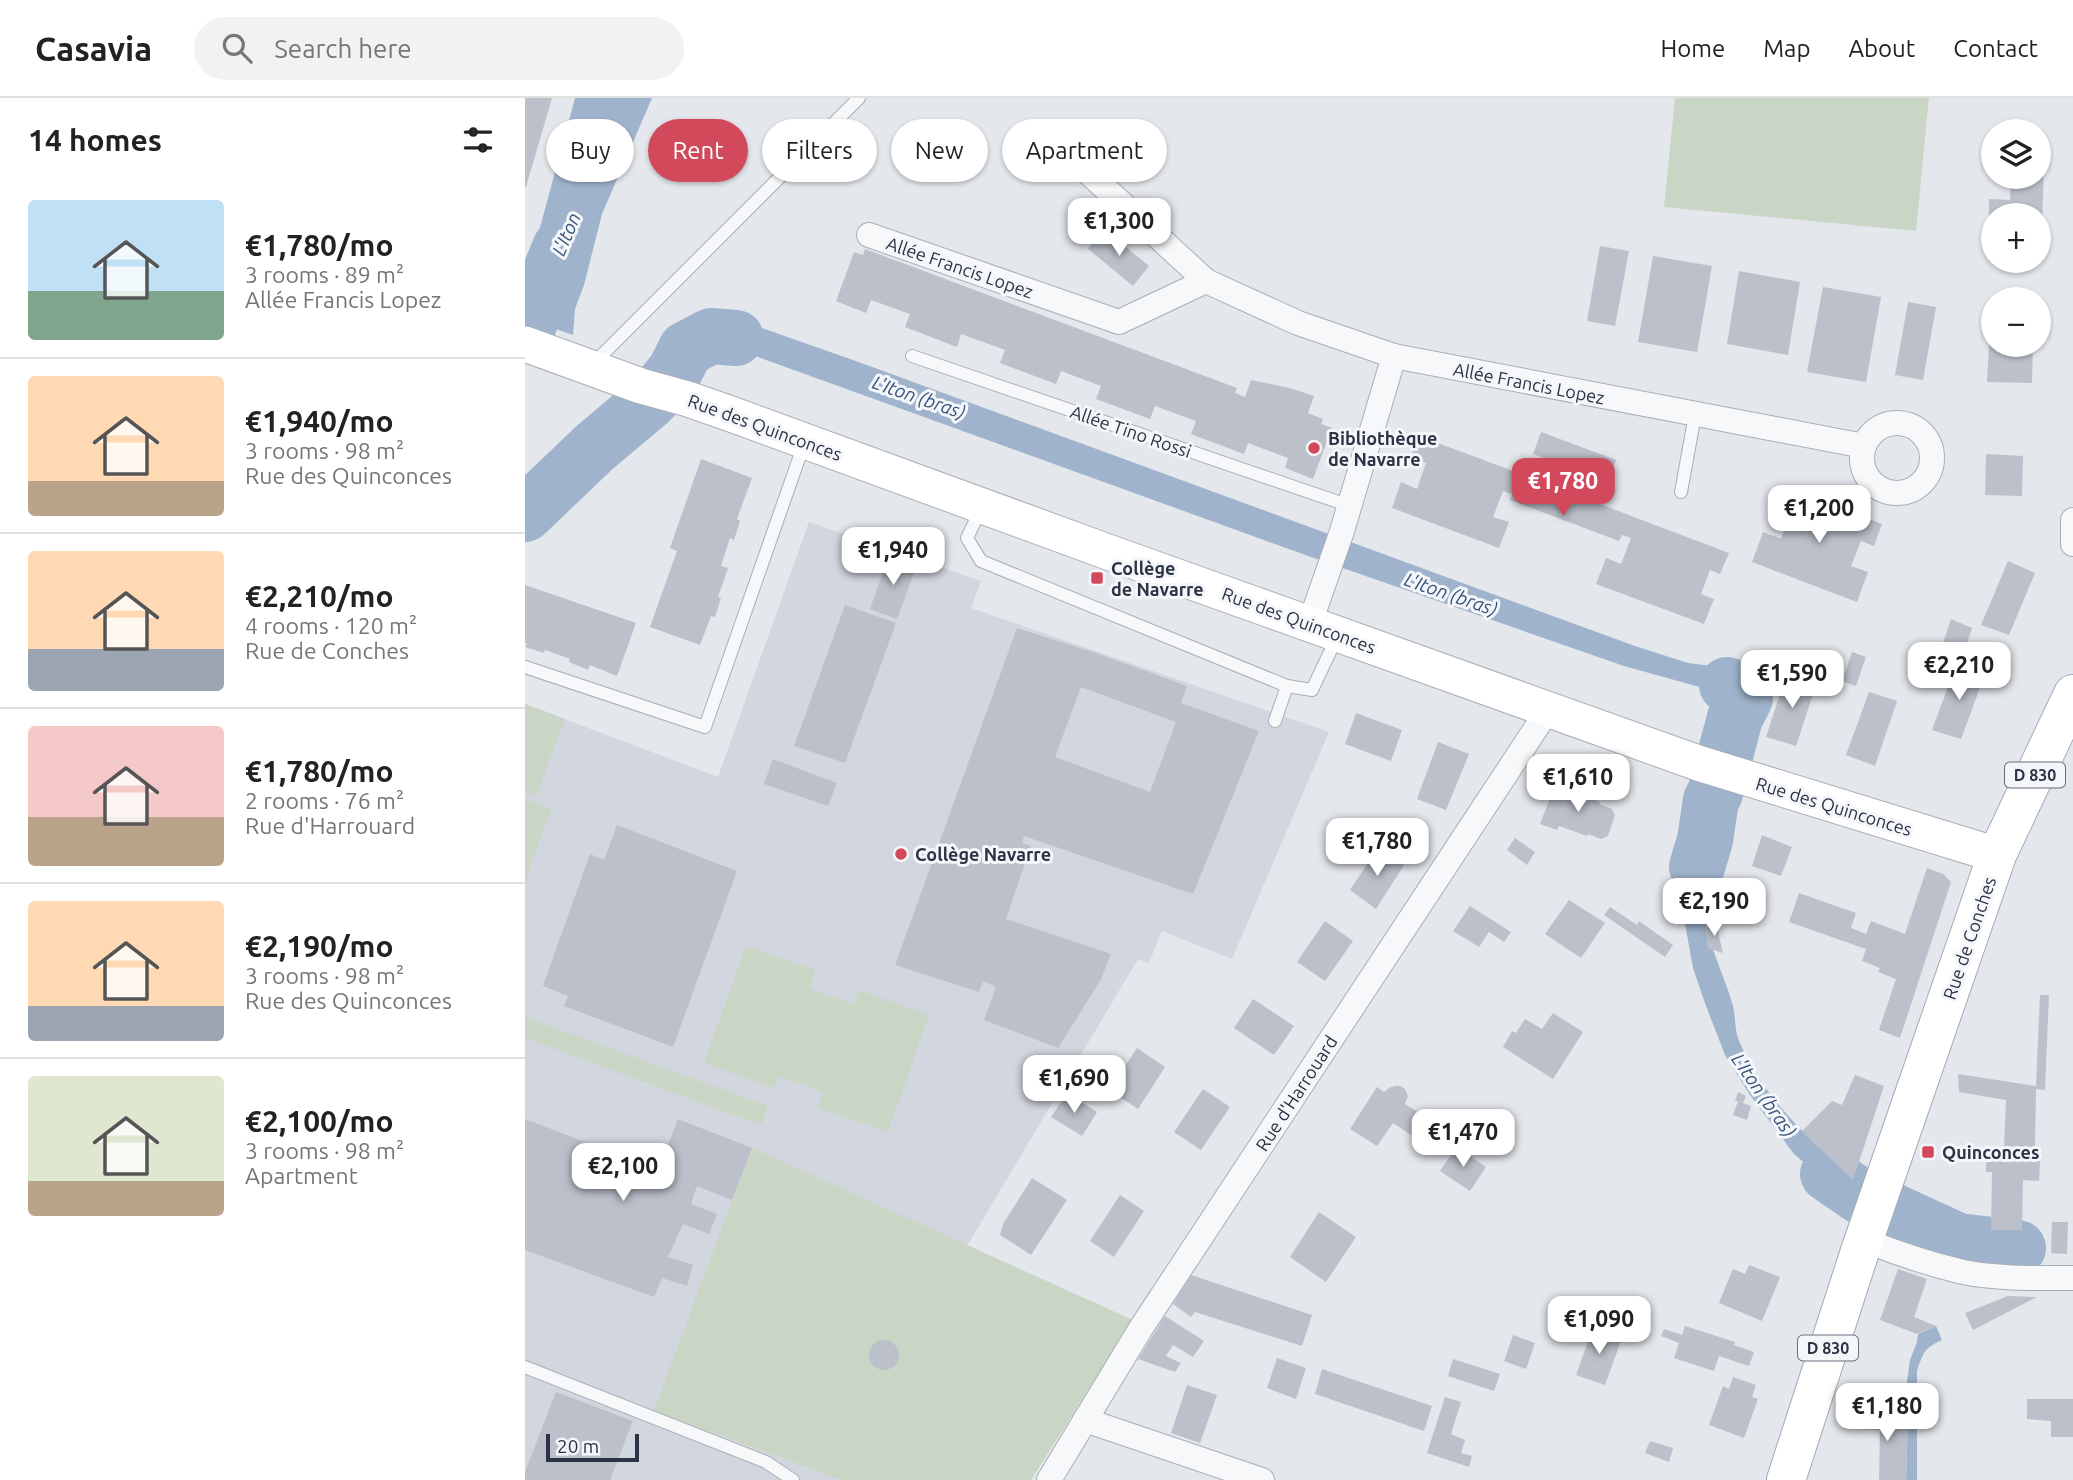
<!DOCTYPE html>
<meta charset="utf-8">
<style>
:root{--surface:#fff;--page:#f2f2f2;--text:#222;--muted:#767676;--line:#e0e0e0;--accent:#d1495b}
body{margin:0;font-family:Ubuntu,sans-serif;background:var(--page);color:var(--text);height:100vh;display:flex;flex-direction:column;font-size:26px;white-space:nowrap}
*{box-sizing:border-box;margin:0}
p{font-size:23px;color:var(--muted)}
.icon{flex:none;width:38px;height:38px;fill:none;stroke:currentColor;stroke-width:2;stroke-linecap:round;stroke-linejoin:round}
.map{position:relative;flex:1;overflow:hidden}
.panel{display:flex;flex-direction:column;background:var(--surface);width:525px}
.panel>*{flex:none}
.guide{position:absolute;left:21px;top:21px;width:665px;height:63px;display:flex;gap:14px}
.buttons{position:absolute;left:1456px;top:21px;display:grid;gap:14px}
.buttons a{display:grid;place-items:center;width:70px;height:70px;border-radius:50%;background:var(--surface);box-shadow:0 2px 5px #0004;font-size:35px}
.scale{position:absolute;left:21px;bottom:18px;width:93px;box-sizing:border-box;padding-left:7px;border:4px solid #2b3445;border-top:0;font-size:19px;line-height:24px;white-space:nowrap;color:#2b3445;-webkit-text-stroke:5px #f4f6f9;paint-order:stroke}
.price{position:absolute;translate:-50% -60px;padding:0 16px;border-radius:14px;background:#fff;color:#222;font-size:23px;line-height:46px;filter:drop-shadow(0 2px 4px #0008)}
.price::after{content:'';position:absolute;left:50%;top:42px;width:21px;height:16px;margin-left:-10px;background:inherit;clip-path:polygon(0 0,100% 0,50% 100%)}
.price.selected{background:var(--accent);color:#fff}
ul{padding:0;list-style:none}
li{display:flex;align-items:center;gap:21px;height:175px;padding:0 28px}
li+li{border-top:2px solid var(--line)}
li span{display:grid;place-items:center;flex:none;width:196px;height:140px;border-radius:7px;color:#555}
li>.icon{margin-inline-start:auto}
span .icon{width:84px;height:84px;fill:#fffc;stroke-width:1}
li b{font-size:30px}
h2{display:flex;justify-content:space-between;align-items:center;height:84px;padding:0 28px;font-size:30px}
.pill{padding:0 24px;border-radius:32px;background:var(--surface);box-shadow:0 2px 5px #0004;font-size:24px;line-height:63px}
.pill.selected{background:var(--accent);color:#fff}
header{display:flex;align-items:center;gap:42px;box-sizing:border-box;height:98px;padding:0 35px;background:var(--surface);border-bottom:2px solid var(--line)}
header strong{font-size:33px}
nav{display:flex;gap:38px;margin-inline-start:auto;font-size:24px}
.search{width:490px;height:63px;background:var(--page);display:flex;align-items:center;gap:18px;box-sizing:border-box;padding:0 24px;border-radius:38px;color:var(--muted);font-size:26px}
main{display:flex;flex:1;min-height:0}
.map>svg:first-child{display:block}
.built{fill:#d2d6de}
.green{fill:#c9d6c5}
.water{fill:#9fb4cc}
.lines{fill:none;stroke-linecap:round;stroke-linejoin:round}
.river{stroke:#9fb4cc;stroke-width:56}
.building{fill:#bbc0ca;fill-rule:evenodd}
.lane-casing{stroke:#a9aeb7;stroke-width:14}
.street-casing{stroke:#a9aeb7;stroke-width:26}
.secondary-casing{stroke:#a9aeb7;stroke-width:37}
.primary-casing{stroke:#a3abb8;stroke-width:40}
.lane{stroke:#f7f8fa;stroke-width:12}
.street{stroke:#f7f8fa;stroke-width:24}
.secondary{stroke:#fff;stroke-width:35}
.primary{stroke:#fff;stroke-width:38}
.poi-dot{fill:#d1495b;stroke:#f4f6f9;stroke-width:2.5}
.labels{text-anchor:middle;dominant-baseline:central;stroke-width:6;stroke-linejoin:round;paint-order:stroke}
.shield{fill:#f4f6f9;stroke:#676e7b;stroke-width:2}
.shield-label{font-size:16px;font-weight:bold;fill:#2b3445}
.street-label{font-size:18px;fill:#2b3445;stroke:#f4f6f9}
.poi-label{font-size:18px;font-weight:bold;fill:#2b3445;stroke:#f4f6f9;text-anchor:start}
.water-label{font-size:19px;font-style:italic;fill:#34527a;stroke:#f4f6f9}
</style>
<header>
<strong>Casavia</strong>
<div class="search"><svg class="icon" aria-label="search" viewBox="0 0 24 24"><circle cx="10" cy="10" r="6"/><path d="M15 15l6 6"/></svg>Search here</div>
<nav><a>Home</a><a>Map</a><a>About</a><a>Contact</a></nav>
</header>
<main>
<section class="panel">
<h2>14 homes<svg class="icon" aria-label="filters" viewBox="0 0 24 24"><path d="M4 7h16M4 17h16"/><circle cx="9" cy="7" r="2"/><circle cx="15" cy="17" r="2"/></svg></h2>
<ul>
<li><span style="background:linear-gradient(#bfe0f5 65%,#7fa58c 0)"><svg class="icon" aria-label="home" viewBox="0 0 24 24"><path d="M3 11l9-7 9 7M6 9v11h12V9"/></svg></span><div><b>€1,780/mo</b><p>3 rooms · 89 m²</p><p>Allée Francis Lopez</p></div></li>
<li><span style="background:linear-gradient(#ffd9b3 75%,#b9a48a 0)"><svg class="icon" aria-label="home" viewBox="0 0 24 24"><path d="M3 11l9-7 9 7M6 9v11h12V9"/></svg></span><div><b>€1,940/mo</b><p>3 rooms · 98 m²</p><p>Rue des Quinconces</p></div></li>
<li><span style="background:linear-gradient(#ffd9b3 70%,#9aa5b1 0)"><svg class="icon" aria-label="home" viewBox="0 0 24 24"><path d="M3 11l9-7 9 7M6 9v11h12V9"/></svg></span><div><b>€2,210/mo</b><p>4 rooms · 120 m²</p><p>Rue de Conches</p></div></li>
<li><span style="background:linear-gradient(#f6c9c9 65%,#b9a48a 0)"><svg class="icon" aria-label="home" viewBox="0 0 24 24"><path d="M3 11l9-7 9 7M6 9v11h12V9"/></svg></span><div><b>€1,780/mo</b><p>2 rooms · 76 m²</p><p>Rue d'Harrouard</p></div></li>
<li><span style="background:linear-gradient(#ffd9b3 75%,#9aa5b1 0)"><svg class="icon" aria-label="home" viewBox="0 0 24 24"><path d="M3 11l9-7 9 7M6 9v11h12V9"/></svg></span><div><b>€2,190/mo</b><p>3 rooms · 98 m²</p><p>Rue des Quinconces</p></div></li>
<li><span style="background:linear-gradient(#dfe7d0 75%,#b9a48a 0)"><svg class="icon" aria-label="home" viewBox="0 0 24 24"><path d="M3 11l9-7 9 7M6 9v11h12V9"/></svg></span><div><b>€2,100/mo</b><p>3 rooms · 98 m²</p><p>Apartment</p></div></li>
</ul>
</section>
<div class="map">
<svg width="1548" height="1382" viewBox="0 0 1548 1382">
<rect width="100%" height="100%" fill="#e4e7ec"/>
<!-- built -->
<polygon class="built" points="284,424 456,483 446,510 804,634 707,861 637,833 624,865 613,861 442,1148 227,1051 207,1102 130,1313 316,1382 0,1382 0,606 193,679"/>
<!-- green -->
<g class="green">
<polygon points="1150,0 1404,0 1391,133 1139,109"/>
<polygon points="0,606 40,621 11,698 0,694"/>
<polygon points="0,701 26,711 0,784"/>
<polygon points="221,848 290,872 285,891 329,906 334,892 404,917 363,1034 293,1010 298,994 254,978 249,990 179,965"/>
<polygon points="0,919 243,1008 236,1027 0,940"/>
<polygon points="227,1050 608,1222 506,1382 316,1382 129,1313 207,1102"/>
</g>
<!-- water -->
<g class="water">
<polygon points="50,0 127,0 77,116 59,187 50,211 48,237 0,220 0,185"/>
<polygon points="189,213 328,262 1110,548 1163,565 1194,569 1213,584 1234,591 1211,654 1193,647 1207,598 1099,568 786,459 211,251 176,262 168,277 136,269 148,240 181,215"/>
<polygon points="108,299 138,307 117,330 123,336 120,342 104,341 86,347 0,428 0,401 58,347 67,332 96,311"/>
<path d="M1179,691L1197,697L1178,793L1183,850L1188,851C1194,870 1203,889 1208,908C1211,920 1209,932 1215,945C1238,1000 1285,1041 1328,1082L1339,1086L1330,1114L1321,1107L1322,1102L1269,1056L1225,997L1200,957L1181,908L1168,870L1156,804L1157,781L1172,711Z"/>
<path d="M1382,1109C1418,1125 1454,1136 1493,1143V1158C1445,1159 1417,1149 1374,1128Z"/>
<path d="M1411,1228L1417,1242C1399,1250 1398,1255 1392,1273V1382H1381L1383,1319L1381,1290L1385,1262L1392,1244L1393,1236Z"/>
</g>
<g class="lines">
<!-- river -->
<g class="river">
<polyline points="0,236 35,150"/>
<polyline points="0,416 69,350 126,302 150,273 161,251 186,238 211,240"/>
<polyline points="1172,769 1180,742 1186,702 1190,695 1210,620 1220,600 1202,587"/>
<polyline points="1303,1076 1335,1098 1433,1143 1493,1150"/>
</g>
</g>
<!-- building -->
<g class="building">
<polygon points="0,0 27,0 1,89 0,89"/>
<polygon points="1514,64 1519,64 1517,131 1514,131 1514,117 1468,117 1468,130 1464,130 1464,101 1485,102 1486,79 1514,79"/>
<polygon points="579,131 624,168 608,188 563,151"/>
<polygon points="1075,148 1104,153 1090,228 1062,223"/>
<polygon points="340,151 712,290 710,295 720,299 726,282 765,290 789,298 783,315 798,321 796,326 807,330 788,381 760,370 763,360 723,345 719,356 666,336 671,323 630,308 625,321 571,301 576,288 536,273 531,286 475,265 480,252 436,236 432,249 380,229 385,216 346,202 341,215 311,203 329,154 338,157"/>
<polygon points="1128,158 1187,168 1172,254 1113,244"/>
<polygon points="1214,173 1275,184 1263,257 1202,246"/>
<polygon points="1298,189 1356,199 1341,284 1282,274"/>
<polygon points="1383,204 1411,209 1398,282 1370,277"/>
<polygon points="1465,229 1468,229 1468,247 1508,247 1507,285 1462,284"/>
<polygon points="1016,334 1091,362 1083,384 1072,380 1064,402 1204,455 1195,476 1185,472 1176,496 1189,501 1179,526 1071,486 1081,460 1096,466 1106,440 1097,437 1094,443 985,402 987,396 978,393 968,419 984,424 974,450 867,410 876,384 892,391 901,365 886,359 894,338 1010,381 1019,360 1008,356"/>
<polygon points="1461,356 1498,358 1497,398 1460,397"/>
<polygon points="176,361 227,380 212,421 215,423 209,442 205,440 196,468 203,470 193,499 196,500 190,519 186,518 175,547 125,529 152,453 145,450"/>
<polygon points="1260,389 1357,426 1349,448 1336,443 1326,468 1343,474 1332,504 1227,464 1238,434 1256,441 1265,416 1252,411"/>
<polygon points="364,457 392,467 372,521 345,511"/>
<polygon points="1483,463 1510,475 1484,537 1456,527"/>
<polygon points="0,487 111,525 92,578 65,567 63,572 44,564 45,561 20,552 19,555 0,549 2,546 0,545"/>
<polygon points="320,507 371,525 320,665 269,648"/>
<polygon points="1426,521 1447,530 1437,561 1415,554"/>
<path d="M492,530L574,556L662,588L656,605L734,633L668,796L499,738L497,745L506,748L481,821L586,856L575,883L533,950L459,922L471,889L458,883L454,894L370,867ZM556,589L651,624L625,694L530,659Z"/>
<polygon points="1327,554 1341,559 1331,588 1317,583"/>
<polygon points="1431,567 1460,576 1436,641 1407,632"/>
<polygon points="1262,575 1292,584 1271,648 1241,639"/>
<polygon points="1344,594 1372,603 1350,668 1321,657"/>
<polygon points="831,615 877,632 866,663 820,646"/>
<polygon points="913,644 944,656 921,712 892,701"/>
<polygon points="248,661 312,685 303,708 239,686"/>
<polygon points="1030,687 1075,704 1074,706 1087,711 1090,717 1083,738 1076,741 1063,736 1062,738 1034,728 1032,732 1015,726"/>
<polygon points="92,727 212,773 148,949 39,908 43,898 18,888 65,756 79,762"/>
<polygon points="1237,737 1267,749 1256,778 1227,768"/>
<polygon points="990,740 1010,754 1002,767 982,752"/>
<polygon points="853,750 879,767 851,811 825,792"/>
<polygon points="1402,770 1418,776 1426,784 1375,940 1354,932 1371,881 1353,874 1355,870 1337,863 1341,851 1264,824 1274,795 1331,815 1326,830 1341,836 1346,823 1380,836"/>
<polygon points="1044,802 1080,825 1056,860 1020,836"/>
<polygon points="945,808 986,834 979,844 964,834 954,849 928,833"/>
<polygon points="1085,809 1112,827 1114,823 1148,847 1140,859 1079,817"/>
<polygon points="800,823 828,843 800,883 772,864"/>
<polygon points="1193,827 1194,838 1198,855 1183,850 1180,829"/>
<polygon points="1515,897 1524,897 1520,992 1511,991 1510,1050 1479,1048 1481,1002 1434,994 1433,976 1511,988"/>
<polygon points="728,901 769,928 749,957 709,930"/>
<polygon points="1028,915 1058,934 1028,981 978,949 987,933 991,935 1000,921 1017,931"/>
<polygon points="612,950 640,969 613,1011 584,992"/>
<polygon points="1330,977 1359,988 1328,1082 1277,1033 1307,1003 1317,1007"/>
<polygon points="870,988 875,988 880,991 883,998 880,1006 904,1021 892,1041 868,1025 852,1048 825,1031 852,989 859,994 864,990"/>
<polygon points="678,991 705,1009 676,1052 649,1034"/>
<polygon points="1213,994 1221,998 1218,1005 1226,1008 1222,1022 1208,1017 1213,1003 1210,1003"/>
<polygon points="542,995 572,1014 557,1038 526,1019"/>
<polygon points="0,1021 133,1072 153,1021 227,1050 207,1102 172,1088 166,1106 192,1116 184,1136 158,1126 143,1159 168,1167 162,1188 137,1180 129,1199 0,1152"/>
<polygon points="931,1049 961,1069 945,1093 915,1073"/>
<polygon points="1467,1062 1515,1063 1514,1083 1498,1082 1497,1132 1466,1132 1467,1074 1461,1074 1461,1064 1467,1064"/>
<polygon points="507,1080 542,1102 506,1157 475,1137 478,1126"/>
<polygon points="595,1097 619,1113 589,1159 565,1143"/>
<polygon points="794,1114 831,1139 801,1184 765,1159"/>
<polygon points="1527,1124 1543,1124 1542,1156 1526,1155"/>
<polygon points="1224,1167 1255,1179 1237,1223 1194,1205 1208,1171 1220,1176"/>
<polygon points="1373,1171 1402,1181 1389,1219 1411,1228 1392,1236 1355,1222"/>
<polygon points="666,1177 787,1217 777,1248 670,1214 666,1219 648,1206"/>
<polygon points="1483,1198 1512,1199 1448,1232 1440,1215"/>
<polygon points="640,1218 679,1243 668,1259 648,1247 641,1258 656,1265 650,1274 613,1261"/>
<polygon points="1160,1228 1210,1244 1209,1247 1229,1254 1224,1268 1194,1258 1189,1273 1149,1260 1154,1245 1136,1238 1139,1231 1157,1237"/>
<polygon points="1068,1229 1097,1240 1080,1287 1051,1277"/>
<polygon points="988,1237 1010,1245 1001,1271 979,1263"/>
<circle cx="359" cy="1257" r="15"/>
<polygon points="752,1260 781,1270 771,1301 742,1290"/>
<polygon points="928,1261 975,1276 969,1293 923,1278"/>
<polygon points="797,1271 907,1308 899,1333 790,1296"/>
<polygon points="1208,1279 1231,1287 1227,1299 1233,1301 1219,1340 1184,1327 1198,1288 1204,1291"/>
<polygon points="662,1287 692,1297 675,1345 646,1335"/>
<polygon points="31,1294 108,1323 85,1382 0,1382 0,1374"/>
<polygon points="920,1299 936,1304 926,1336 940,1342 936,1355 947,1358 944,1369 902,1355"/>
<polygon points="1502,1301 1548,1301 1548,1339 1526,1339 1526,1323 1502,1321"/>
<polygon points="1323,1319 1383,1319 1381,1382 1354,1382 1355,1332 1319,1331"/>
<polygon points="1125,1343 1148,1350 1144,1364 1120,1355"/>
</g>
<g class="lines">
<defs>
<g id="lane">
<polyline points="387,258 825,408"/>
<polyline points="67,267 334,0"/>
<polyline points="1156,394 1170,317"/>
<polyline points="456,411 442,440 456,463 762,588 787,592 813,537"/>
<polyline points="0,569 180,629 279,346"/>
<polyline points="750,623 762,588"/>
<polyline points="0,1269 241,1364 268,1382"/>
</g>
<g id="street">
<polyline points="531,45 681,183 773,225 869,258 1339,348"/>
<polyline points="344,137 594,224 681,183"/>
<circle cx="1372" cy="360" r="35"/>
<polyline points="1548,422 1548,446"/>
<polyline points="785,525 817,433 869,258"/>
<path d="M1339,1142C1371,1155 1405,1166 1438,1174C1472,1181 1514,1180 1548,1180"/>
<polyline points="560,1322 737,1382"/>
<polyline points="524,1382 616,1230 1023,612"/>
</g>
<polyline id="secondary" points="0,246 116,288 163,301 206,316 583,454 1173,665 1472,757"/>
<polyline id="primary" points="1261,1382 1335,1153 1472,757 1548,596"/>
</defs>
<!-- lane casing -->
<use href="#lane" class="lane-casing"/>
<!-- street casing -->
<use href="#street" class="street-casing"/>
<!-- secondary casing -->
<use href="#secondary" class="secondary-casing"/>
<!-- primary casing -->
<use href="#primary" class="primary-casing"/>
<!-- lane -->
<use href="#lane" class="lane"/>
<!-- street -->
<use href="#street" class="street"/>
<!-- secondary -->
<use href="#secondary" class="secondary"/>
<!-- primary -->
<use href="#primary" class="primary"/>
</g>
<!-- markers -->
<g class="poi-dot">
<circle cx="789" cy="350" r="7"/>
<rect x="565" y="473" width="14" height="14" rx="3.5"/>
<circle cx="376" cy="756" r="7"/>
<rect x="1396" y="1047" width="14" height="14" rx="3.5"/>
</g>
<g class="labels">
<!-- shield labels -->
<g class="shield">
<rect x="1480" y="664.5" width="60" height="25" rx="5"/>
<rect x="1273" y="1237.5" width="60" height="25" rx="5"/>
</g>
<g class="shield-label">
<text x="1510" y="677">D 830</text>
<text x="1303" y="1250">D 830</text>
</g>
<!-- street labels -->
<g class="street-label">
<text transform="translate(435 169) rotate(19)">Allée Francis Lopez</text>
<text transform="translate(1004 285) rotate(11)">Allée Francis Lopez</text>
<text transform="translate(240 329) rotate(20)">Rue des Quinconces</text>
<text transform="translate(606 333) rotate(19)">Allée Tino Rossi</text>
<text transform="translate(774 522) rotate(20)">Rue des Quinconces</text>
<text transform="translate(1309 708) rotate(17)">Rue des Quinconces</text>
<text transform="translate(1444 840) rotate(-71)">Rue de Conches</text>
<text transform="translate(771 995) rotate(-57)">Rue d'Harrouard</text>
</g>
<!-- poi labels -->
<g class="poi-label">
<text x="803" y="340">Bibliothèque<tspan x="803" dy="21">de Navarre</tspan></text>
<text x="586" y="470">Collège<tspan x="586" dy="21">de Navarre</tspan></text>
<text x="390" y="756">Collège Navarre</text>
<text x="1417" y="1054">Quinconces</text>
</g>
<!-- water labels -->
<g class="water-label">
<text transform="translate(41 136) rotate(-67)">L'Iton</text>
<text transform="translate(394 299) rotate(19)">L'Iton (bras)</text>
<text transform="translate(926 496) rotate(19)">L'Iton (bras)</text>
<text transform="translate(1239 997) rotate(55)">L'Iton (bras)</text>
</g>
</g>
</svg>
<div class="buttons">
<a><svg class="icon" aria-label="layers" viewBox="0 0 24 24"><path d="M12 4l9 5-9 5-9-5zM3 14l9 5 9-5"/></svg></a>
<a>+</a>
<a>−</a>
</div>
<div class="scale">20 m</div>
<b class="price" style="left:594px;top:160px">€1,300</b>
<b class="price selected" style="left:1038px;top:420px">€1,780</b>
<b class="price" style="left:1294px;top:447px">€1,200</b>
<b class="price" style="left:368px;top:489px">€1,940</b>
<b class="price" style="left:1434px;top:604px">€2,210</b>
<b class="price" style="left:1267px;top:612px">€1,590</b>
<b class="price" style="left:1053px;top:716px">€1,610</b>
<b class="price" style="left:852px;top:780px">€1,780</b>
<b class="price" style="left:1189px;top:840px">€2,190</b>
<b class="price" style="left:549px;top:1017px">€1,690</b>
<b class="price" style="left:938px;top:1071px">€1,470</b>
<b class="price" style="left:98px;top:1105px">€2,100</b>
<b class="price" style="left:1074px;top:1258px">€1,090</b>
<b class="price" style="left:1362px;top:1345px">€1,180</b>
<div class="guide">
<a class="pill">Buy</a>
<a class="pill selected">Rent</a>
<a class="pill">Filters</a>
<a class="pill">New</a>
<a class="pill">Apartment</a>
</div>
</div>
</main>
